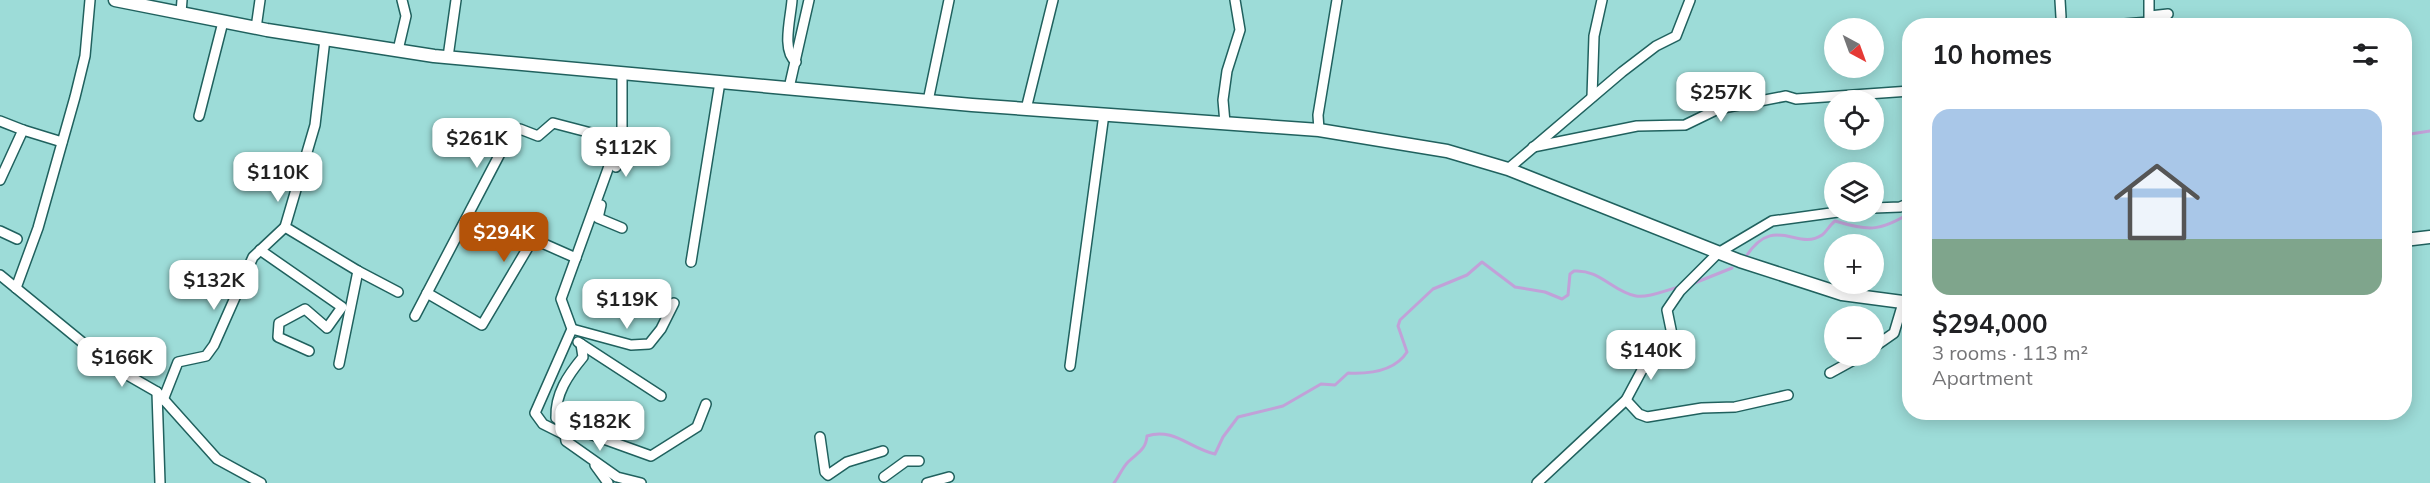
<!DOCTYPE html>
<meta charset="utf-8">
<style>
:root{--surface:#fff;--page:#f2f2f2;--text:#202124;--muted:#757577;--line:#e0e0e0;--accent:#b45309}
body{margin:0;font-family:Mulish,sans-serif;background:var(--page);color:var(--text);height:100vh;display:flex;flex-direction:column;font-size:22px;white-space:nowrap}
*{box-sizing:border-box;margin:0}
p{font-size:20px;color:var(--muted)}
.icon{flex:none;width:33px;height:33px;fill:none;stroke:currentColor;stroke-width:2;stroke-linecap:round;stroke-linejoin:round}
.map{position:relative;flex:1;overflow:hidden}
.side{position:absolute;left:1902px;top:18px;width:510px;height:402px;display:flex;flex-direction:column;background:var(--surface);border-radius:24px;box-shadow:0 3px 15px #0003}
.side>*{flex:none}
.needle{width:39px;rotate:139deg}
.fabs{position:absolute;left:1824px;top:18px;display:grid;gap:12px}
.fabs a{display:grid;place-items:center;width:60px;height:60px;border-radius:50%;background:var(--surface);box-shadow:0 3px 15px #0003;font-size:30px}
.price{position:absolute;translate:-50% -51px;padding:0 14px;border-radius:12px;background:#fff;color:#222;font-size:20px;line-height:39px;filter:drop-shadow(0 2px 3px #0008)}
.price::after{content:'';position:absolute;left:50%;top:36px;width:18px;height:14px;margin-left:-9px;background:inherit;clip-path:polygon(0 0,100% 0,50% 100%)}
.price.current{background:var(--accent);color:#fff}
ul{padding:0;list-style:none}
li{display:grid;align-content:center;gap:12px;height:318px;padding:0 30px}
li+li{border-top:2px solid var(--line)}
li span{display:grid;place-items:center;height:186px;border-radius:18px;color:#555}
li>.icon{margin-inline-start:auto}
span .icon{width:108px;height:108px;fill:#fffc;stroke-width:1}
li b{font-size:26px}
h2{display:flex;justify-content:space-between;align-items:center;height:72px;padding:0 30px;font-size:26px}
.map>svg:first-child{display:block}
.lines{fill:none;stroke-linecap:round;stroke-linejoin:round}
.stream{stroke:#c1a1d8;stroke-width:3}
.minor-casing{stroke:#20615e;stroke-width:12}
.major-casing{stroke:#20615e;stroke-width:15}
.minor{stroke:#fff;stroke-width:9}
.major{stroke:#fff;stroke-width:12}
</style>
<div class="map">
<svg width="2430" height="483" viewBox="0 0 2430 483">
<rect width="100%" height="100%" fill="#9ddcd8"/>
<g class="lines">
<!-- stream -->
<g class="stream">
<polyline points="2404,135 2430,131"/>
<path d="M1745,258C1774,212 1797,252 1822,235C1826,232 1830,225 1835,221C1868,231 1879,232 1910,213"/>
<polyline points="1692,284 1732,268"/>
<path d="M1114,483C1119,477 1122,468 1128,462C1137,453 1146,450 1147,436C1173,427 1191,449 1215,454L1223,437L1238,417L1283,406L1321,384L1335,385L1348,373C1369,374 1395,371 1407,352L1398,326L1400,320L1433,289L1467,275L1482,262L1515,287L1545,292L1562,299L1568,295L1570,274L1574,271C1600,269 1613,292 1636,296C1649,298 1666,290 1679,287"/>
</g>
<defs>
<g id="minor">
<path d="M792,0C791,17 781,51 796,62"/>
<polyline points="2060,0 2061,17"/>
<polyline points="181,13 182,0"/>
<polyline points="2150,16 2168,14"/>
<polyline points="2112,25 2149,22 2149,0"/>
<polyline points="256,28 260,0"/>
<polyline points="325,39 315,125 285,227 358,271 398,292"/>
<polyline points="398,50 406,16 402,0"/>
<polyline points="448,57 456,0"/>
<polyline points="622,73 622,130 561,299 572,329 535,413 543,424 565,435 566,441 617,477 641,483"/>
<polyline points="789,88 809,0"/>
<polyline points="1592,97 1594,36 1602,0"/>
<polyline points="928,101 949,0"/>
<polyline points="1026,109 1053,0"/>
<polyline points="199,116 223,22"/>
<polyline points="0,121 23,130"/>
<polyline points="1225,123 1223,100 1227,71 1240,30 1235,0"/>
<polyline points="1319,130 1318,115 1337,0"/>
<polyline points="1533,147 1637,126 1685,125 1718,109 1786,96 1796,99 1910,91"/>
<polyline points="616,167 623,147 618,141"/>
<polyline points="1508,169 1622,72 1656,46 1676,36 1690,0"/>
<polyline points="0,180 23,130 62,142"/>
<polyline points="601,205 598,218 622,228"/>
<polyline points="1874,208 1900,207 1910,203"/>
<polyline points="0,231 17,239"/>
<polyline points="260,250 342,307 327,328 305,309 279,323 278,337 309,351"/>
<polyline points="691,262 720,82"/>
<polyline points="0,275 110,365 157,392 217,459 261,483"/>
<polyline points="16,288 38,228 75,97 85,56 90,0"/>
<polyline points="427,293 482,325 533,239 576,258"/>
<polyline points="415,316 505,144 520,129 538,136 553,123 599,135"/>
<polyline points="572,329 631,345 649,344 661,329 674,303"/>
<polyline points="578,342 661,396"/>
<path d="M581,344L583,357C568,375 555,394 556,418L565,425L651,456L697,427L706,404"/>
<polyline points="1874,347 1894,333 1903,303"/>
<polyline points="339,364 358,271"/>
<polyline points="1070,366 1104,114"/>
<polyline points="1830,373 1861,356"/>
<polyline points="157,392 160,483"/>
<polyline points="163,400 178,362 206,356 214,345 253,257 285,227"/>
<polyline points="1626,400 1639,414 1647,417 1702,408 1735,407 1788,395"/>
<polyline points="820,437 825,472 828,475 847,462 883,451"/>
<polyline points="595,465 608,483"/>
<polyline points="884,477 906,461 919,461"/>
<polyline points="927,483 949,477"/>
<polyline points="1537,483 1626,400 1642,370 1672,349 1674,344 1667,310 1680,291 1718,253 1772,221 1838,212"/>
</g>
<g id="major">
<polyline points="115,0 267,30 434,56 972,105 1319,130 1447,151 1508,169 1740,261 1842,294 1910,303"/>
<polyline points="2404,240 2430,237"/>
</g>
</defs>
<!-- minor casing -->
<use href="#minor" class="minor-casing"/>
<!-- major casing -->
<use href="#major" class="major-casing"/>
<!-- minor -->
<use href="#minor" class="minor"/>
<!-- major -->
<use href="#major" class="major"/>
</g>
</svg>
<div class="fabs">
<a><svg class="needle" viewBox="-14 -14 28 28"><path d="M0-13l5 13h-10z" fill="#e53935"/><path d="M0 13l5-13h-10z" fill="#757577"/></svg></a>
<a><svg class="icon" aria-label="locate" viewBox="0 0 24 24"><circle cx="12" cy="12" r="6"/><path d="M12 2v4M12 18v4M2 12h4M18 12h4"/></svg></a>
<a><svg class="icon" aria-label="layers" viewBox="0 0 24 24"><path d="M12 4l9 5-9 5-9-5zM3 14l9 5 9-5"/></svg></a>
<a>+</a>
<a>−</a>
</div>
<b class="price" style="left:1721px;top:123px">$257K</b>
<b class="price" style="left:477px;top:169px">$261K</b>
<b class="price" style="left:626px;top:178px">$112K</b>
<b class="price" style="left:278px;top:203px">$110K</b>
<b class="price current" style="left:504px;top:263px">$294K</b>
<b class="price" style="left:214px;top:311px">$132K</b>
<b class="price" style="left:627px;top:330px">$119K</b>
<b class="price" style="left:1651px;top:381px">$140K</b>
<b class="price" style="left:122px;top:388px">$166K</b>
<b class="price" style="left:600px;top:452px">$182K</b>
<section class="side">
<h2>10 homes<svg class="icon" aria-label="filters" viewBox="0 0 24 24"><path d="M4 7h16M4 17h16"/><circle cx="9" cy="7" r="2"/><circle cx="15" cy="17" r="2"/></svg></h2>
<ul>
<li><span style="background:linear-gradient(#a9c7e8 70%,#7fa58c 0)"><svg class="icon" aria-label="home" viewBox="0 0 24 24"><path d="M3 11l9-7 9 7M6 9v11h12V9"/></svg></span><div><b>$294,000</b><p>3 rooms · 113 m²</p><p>Apartment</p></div></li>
</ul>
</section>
</div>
